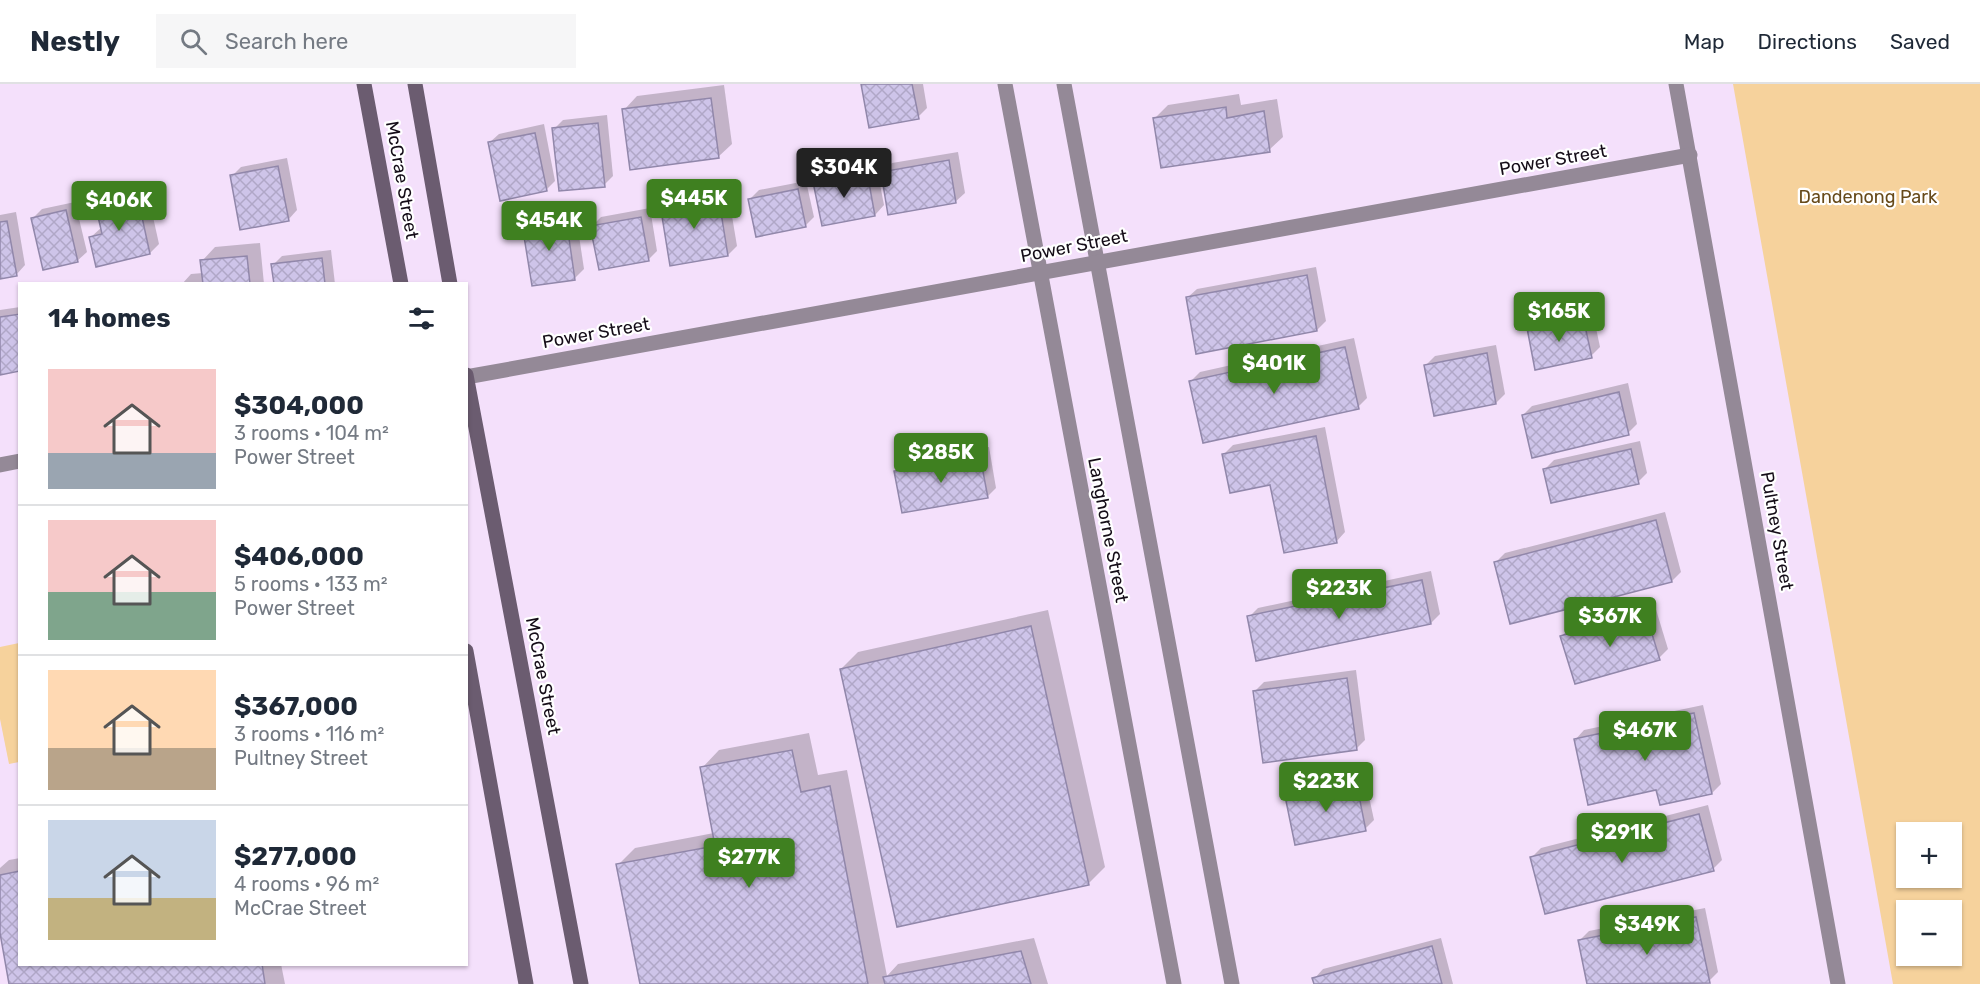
<!DOCTYPE html>
<meta charset="utf-8">
<style>
:root{--surface:#fff;--page:#f6f6f7;--text:#1f2937;--muted:#747a83;--line:#e0e1e3;--accent:#3f8020}
body{margin:0;font-family:Rubik,sans-serif;background:var(--page);color:var(--text);height:100vh;display:flex;flex-direction:column;font-size:22px;white-space:nowrap}
*{box-sizing:border-box;margin:0}
p{font-size:20px;color:var(--muted)}
.icon{flex:none;width:33px;height:33px;fill:none;stroke:currentColor;stroke-width:2;stroke-linecap:round;stroke-linejoin:round}
.map{position:relative;flex:1;overflow:hidden}
.drawer{position:absolute;left:18px;top:198px;width:450px;height:684px;display:flex;flex-direction:column;background:var(--surface);border-radius:0px;box-shadow:0 2px 4px #0004}
.drawer>*{flex:none}
.controls{position:absolute;left:1896px;top:738px;display:grid;gap:12px}
.controls a{display:grid;place-items:center;width:66px;height:66px;border-radius:0px;background:var(--surface);box-shadow:0 2px 4px #0004;font-size:30px}
.price{position:absolute;translate:-50% -51px;padding:0 14px;border-radius:6px;background:var(--accent);color:#fff;font-size:20px;line-height:39px;filter:drop-shadow(0 2px 3px #0008)}
.price::after{content:'';position:absolute;left:50%;top:36px;width:18px;height:14px;margin-left:-9px;background:inherit;clip-path:polygon(0 0,100% 0,50% 100%)}
.price.selected{background:#222;color:#fff}
ul{padding:0;list-style:none}
li{display:flex;align-items:center;gap:18px;height:150px;padding:0 30px}
li+li{border-top:2px solid var(--line)}
li span{display:grid;place-items:center;flex:none;width:168px;height:120px;border-radius:0px;color:#555}
li>.icon{margin-inline-start:auto}
span .icon{width:72px;height:72px;fill:#fffc;stroke-width:1}
li b{font-size:26px}
h2{display:flex;justify-content:space-between;align-items:center;height:72px;padding:0 30px;font-size:26px}
header{display:flex;align-items:center;gap:36px;box-sizing:border-box;height:84px;padding:0 30px;background:var(--surface);border-bottom:2px solid var(--line)}
header strong{font-size:28px}
nav{display:flex;gap:33px;margin-inline-start:auto;font-size:21px}
.search{width:420px;height:54px;background:var(--page);display:flex;align-items:center;gap:15px;box-sizing:border-box;padding:0 21px;border-radius:0px;color:var(--muted);font-size:22px}
.map>svg:first-child{display:block}
.green{fill:#f6d29c;fill-rule:evenodd}
.shadow{fill:#0003}
.building{fill:url(#building-cross-hatch);stroke:#9187aa;stroke-width:1.5}
.lines{fill:none;stroke-linecap:round;stroke-linejoin:round}
.minor{stroke:#948997;stroke-width:15}
.secondary{stroke:#6b5c70;stroke-width:15}
.labels{text-anchor:middle;dominant-baseline:central;stroke-width:4.5;stroke-linejoin:round;paint-order:stroke}
.street-label{font-size:18px;fill:#150d18;stroke:#fff}
.park-label{font-size:18px;fill:#674a1a;stroke:#fff}
</style>
<header>
<strong>Nestly</strong>
<div class="search"><svg class="icon" aria-label="search" viewBox="0 0 24 24"><circle cx="10" cy="10" r="6"/><path d="M15 15l6 6"/></svg>Search here</div>
<nav><a>Map</a><a>Directions</a><a>Saved</a></nav>
</header>
<div class="map">
<svg width="1980" height="900" viewBox="0 0 1980 900">
<defs>
<pattern id="building-cross-hatch" width="8" height="8" patternUnits="userSpaceOnUse" patternTransform="scale(1.5)"><rect width="8" height="8" fill="#cec4e9"/><path d="M0 0l8 8M0 8l8-8" fill="none" stroke="#b0a7c7"/></pattern>
</defs>
<rect width="100%" height="100%" fill="#f4e0fb"/>
<!-- green -->
<g class="green">
<path d="M1733,0H1980V900H1893ZM1906,748H1952V794H1906ZM1906,826H1952V872H1906Z"/>
<polygon points="19,559 19,678 9,680 0,635 0,563"/>
</g>
<!-- shadow -->
<g class="shadow">
<polygon points="863,0 923,0 927,24 918,33"/>
<polygon points="724,1 732,60 718,73 624,26 637,12"/>
<polygon points="1239,10 1241,21 1277,15 1283,53 1269,66 1154,35 1168,21"/>
<polygon points="607,31 613,92 604,101 554,45 563,36"/>
<polygon points="544,40 555,97 546,106 489,59 499,50"/>
<polygon points="958,68 965,109 955,118 883,88 892,79"/>
<polygon points="287,74 297,126 288,136 232,92 241,83"/>
<polygon points="876,80 884,121 875,131 815,99 824,90"/>
<polygon points="806,97 814,133 805,142 749,116 759,106"/>
<polygon points="146,101 159,160 150,169 91,153 102,143 97,120 106,110"/>
<polygon points="727,102 737,162 728,171 661,120 670,111"/>
<polygon points="75,118 87,168 77,177 33,134 42,125"/>
<polygon points="650,124 657,167 648,176 592,142 601,133"/>
<polygon points="575,125 584,185 575,194 533,201 524,140 533,131"/>
<polygon points="16,128 25,181 16,191 0,193 0,131"/>
<polygon points="260,159 264,200 182,200 191,190 203,189 202,177 215,163"/>
<polygon points="331,166 335,200 275,200 273,181 282,172"/>
<polygon points="1316,183 1326,237 1317,246 1187,214 1197,205"/>
<polygon points="20,223 20,286 0,289 0,226"/>
<polygon points="1592,225 1600,263 1591,272 1528,245 1537,236"/>
<polygon points="1354,254 1367,314 1358,323 1191,297 1200,288"/>
<polygon points="1496,261 1505,310 1496,319 1425,282 1435,272"/>
<polygon points="1628,299 1637,340 1628,349 1523,331 1532,322"/>
<polygon points="1325,343 1345,448 1336,458 1271,399 1224,370 1233,361"/>
<polygon points="1640,357 1647,389 1638,398 1545,385 1554,376"/>
<polygon points="989,363 996,404 987,413 896,387 905,378"/>
<polygon points="1665,428 1681,488 1672,497 1496,478 1505,469"/>
<polygon points="1431,487 1440,530 1431,539 1249,533 1258,524"/>
<polygon points="1654,519 1668,565 1659,574 1562,552 1571,543"/>
<polygon points="1048,526 1105,783 1088,800 841,585 858,568"/>
<polygon points="1356,586 1365,656 1356,665 1255,607 1264,598"/>
<polygon points="1703,621 1721,700 1712,709 1661,720 1657,704 1575,656 1584,646"/>
<polygon points="809,649 818,691 847,686 887,892 898,880 1034,854 1048,900 641,900 618,781 635,764 714,749 702,684 719,666"/>
<polygon points="1364,689 1374,736 1365,745 1286,712 1296,703"/>
<polygon points="1708,721 1722,776 1713,785 1532,773 1541,764"/>
<polygon points="20,774 20,880 281,880 285,900 11,900 0,840 0,784 9,776"/>
<polygon points="1705,824 1718,888 1709,897 1696,900 1589,900 1580,856 1589,847"/>
<polygon points="1441,854 1453,900 1315,900 1314,895 1323,885"/>
</g>
<!-- building -->
<g class="building">
<polygon points="861,0 912,0 919,35 869,44"/>
<polygon points="711,14 719,74 630,86 622,25"/>
<polygon points="1226,23 1227,34 1264,27 1270,68 1161,84 1153,34"/>
<polygon points="598,39 605,103 559,107 552,44"/>
<polygon points="535,49 547,107 500,117 488,58"/>
<polygon points="949,76 956,119 888,131 881,88"/>
<polygon points="278,82 289,137 240,146 230,91"/>
<polygon points="867,88 875,132 822,142 813,98"/>
<polygon points="798,105 806,143 756,153 748,115"/>
<polygon points="137,110 150,170 96,183 89,153 102,150 95,119"/>
<polygon points="718,110 728,172 670,182 660,120"/>
<polygon points="66,126 78,178 43,186 31,134"/>
<polygon points="641,133 649,177 599,186 590,142"/>
<polygon points="566,134 575,196 532,202 522,140"/>
<polygon points="7,137 17,192 0,195 0,138"/>
<polygon points="247,172 250,200 203,200 200,176"/>
<polygon points="322,174 325,200 274,200 271,180"/>
<polygon points="1307,191 1317,247 1196,270 1186,213"/>
<polygon points="20,230 20,287 0,291 0,233"/>
<polygon points="1583,233 1592,274 1535,286 1527,244"/>
<polygon points="1345,263 1359,325 1203,359 1189,297"/>
<polygon points="1487,269 1496,320 1434,332 1424,281"/>
<polygon points="1619,308 1629,351 1532,374 1522,331"/>
<polygon points="1316,352 1337,459 1284,469 1270,401 1230,409 1222,370"/>
<polygon points="1631,365 1639,400 1551,419 1543,385"/>
<polygon points="980,372 988,414 902,429 894,387"/>
<polygon points="1656,436 1672,498 1510,540 1494,478"/>
<polygon points="1422,496 1431,540 1256,577 1247,532"/>
<polygon points="1645,527 1660,576 1575,600 1560,552"/>
<polygon points="1031,542 1089,801 897,843 840,585"/>
<polygon points="1347,594 1357,666 1263,679 1253,607"/>
<polygon points="1694,629 1712,710 1660,721 1656,706 1588,721 1574,655"/>
<polygon points="792,666 801,708 830,702 868,900 640,900 616,780 715,762 700,683"/>
<polygon points="1356,697 1366,747 1295,761 1285,712"/>
<polygon points="1699,730 1714,787 1545,830 1530,773"/>
<polygon points="20,787 20,880 262,880 265,900 9,900 0,849 0,791"/>
<polygon points="1696,833 1710,899 1587,900 1578,856"/>
<polygon points="1432,862 1442,900 1314,900 1312,894"/>
<polygon points="1021,867 1031,900 885,900 883,893"/>
</g>
<g class="lines">
<!-- minor -->
<g class="minor">
<polyline points="1005,0 1174,900"/>
<polyline points="1064,0 1232,900"/>
<polyline points="1676,0 1838,900"/>
<polyline points="466,293 1690,71"/>
<polyline points="0,381 20,377"/>
</g>
<!-- secondary -->
<g class="secondary">
<polyline points="364,0 401,200"/>
<polyline points="415,0 450,200"/>
<polyline points="466,291 581,900"/>
<polyline points="466,567 526,900"/>
</g>
</g>
<g class="labels">
<!-- street labels -->
<g class="street-label">
<text transform="translate(1553 76) rotate(-10)">Power Street</text>
<text transform="translate(402 96) rotate(80)">McCrae Street</text>
<text transform="translate(1074 162) rotate(-11)">Power Street</text>
<text transform="translate(596 249) rotate(-10)">Power Street</text>
<text transform="translate(1108 446) rotate(79)">Langhorne Street</text>
<text transform="translate(1777 447) rotate(80)">Pultney Street</text>
<text transform="translate(543 592) rotate(79)">McCrae Street</text>
</g>
<!-- park labels -->
<g class="park-label">
<text x="1868" y="113">Dandenong Park</text>
</g>
</g>
</svg>
<div class="controls">
<a>+</a>
<a>−</a>
</div>
<b class="price selected" style="left:844px;top:115px">$304K</b>
<b class="price" style="left:694px;top:146px">$445K</b>
<b class="price" style="left:119px;top:148px">$406K</b>
<b class="price" style="left:549px;top:168px">$454K</b>
<b class="price" style="left:1559px;top:259px">$165K</b>
<b class="price" style="left:1274px;top:311px">$401K</b>
<b class="price" style="left:941px;top:400px">$285K</b>
<b class="price" style="left:1339px;top:536px">$223K</b>
<b class="price" style="left:1610px;top:564px">$367K</b>
<b class="price" style="left:1645px;top:678px">$467K</b>
<b class="price" style="left:1326px;top:729px">$223K</b>
<b class="price" style="left:1622px;top:780px">$291K</b>
<b class="price" style="left:749px;top:805px">$277K</b>
<b class="price" style="left:1647px;top:872px">$349K</b>
<section class="drawer">
<h2>14 homes<svg class="icon" aria-label="filters" viewBox="0 0 24 24"><path d="M4 7h16M4 17h16"/><circle cx="9" cy="7" r="2"/><circle cx="15" cy="17" r="2"/></svg></h2>
<ul>
<li><span style="background:linear-gradient(#f6c9c9 70%,#9aa5b1 0)"><svg class="icon" aria-label="home" viewBox="0 0 24 24"><path d="M3 11l9-7 9 7M6 9v11h12V9"/></svg></span><div><b>$304,000</b><p>3 rooms · 104 m²</p><p>Power Street</p></div></li>
<li><span style="background:linear-gradient(#f6c9c9 60%,#7fa58c 0)"><svg class="icon" aria-label="home" viewBox="0 0 24 24"><path d="M3 11l9-7 9 7M6 9v11h12V9"/></svg></span><div><b>$406,000</b><p>5 rooms · 133 m²</p><p>Power Street</p></div></li>
<li><span style="background:linear-gradient(#ffd9b3 65%,#b9a48a 0)"><svg class="icon" aria-label="home" viewBox="0 0 24 24"><path d="M3 11l9-7 9 7M6 9v11h12V9"/></svg></span><div><b>$367,000</b><p>3 rooms · 116 m²</p><p>Pultney Street</p></div></li>
<li><span style="background:linear-gradient(#c9d6e8 65%,#c2b280 0)"><svg class="icon" aria-label="home" viewBox="0 0 24 24"><path d="M3 11l9-7 9 7M6 9v11h12V9"/></svg></span><div><b>$277,000</b><p>4 rooms · 96 m²</p><p>McCrae Street</p></div></li>
</ul>
</section>
</div>
